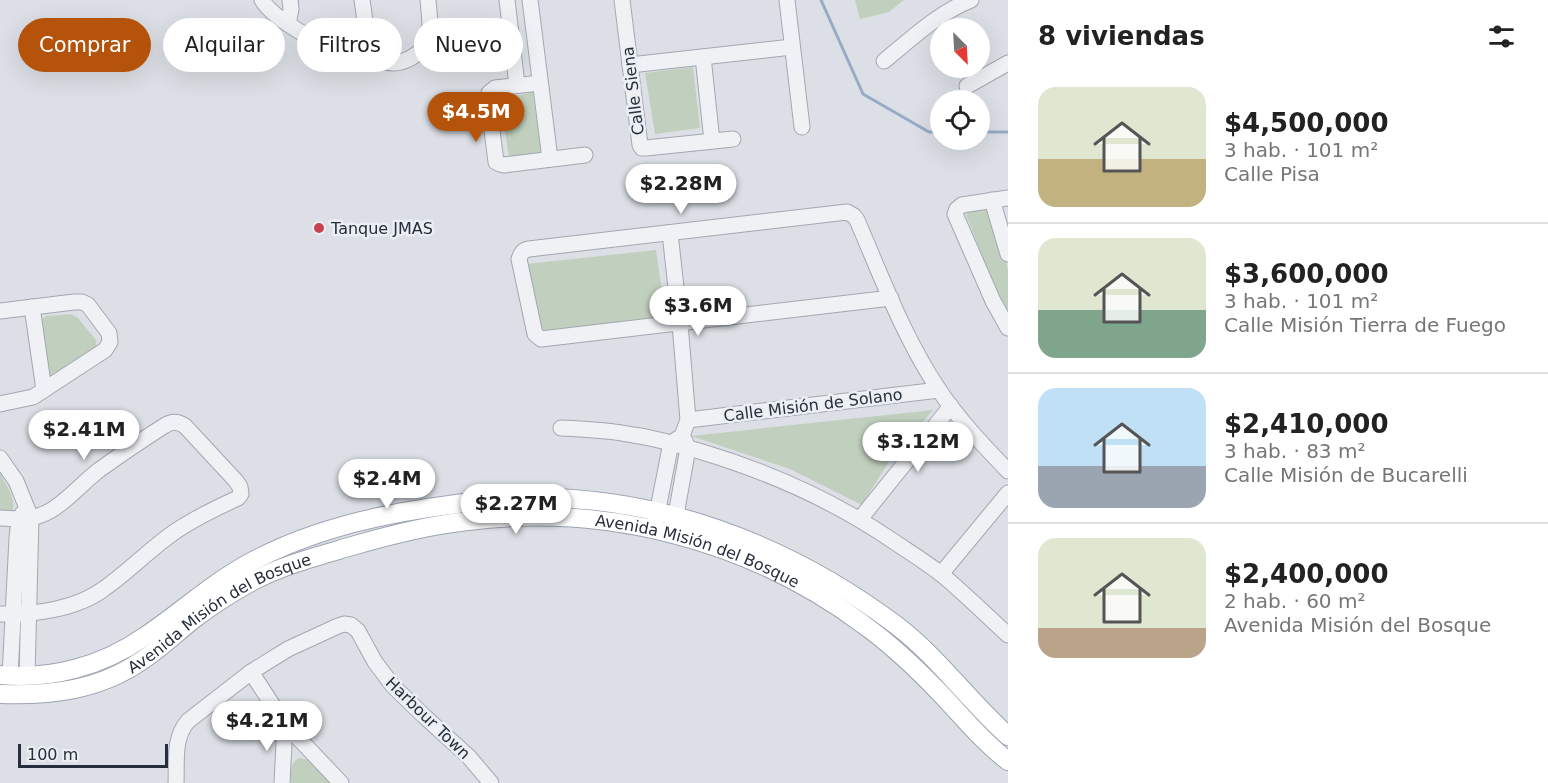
<!DOCTYPE html>
<html lang="es">
<meta charset="utf-8">
<style>
:root{--surface:#fff;--page:#f2f2f2;--text:#222;--muted:#767676;--line:#e0e0e0;--accent:#b45309}
body{margin:0;font-family:"DejaVu Sans",sans-serif;background:var(--page);color:var(--text);height:100vh;display:flex;flex-direction:column;font-size:22px;white-space:nowrap}
*{box-sizing:border-box;margin:0}
p{font-size:20px;color:var(--muted)}
.icon{flex:none;width:33px;height:33px;fill:none;stroke:currentColor;stroke-width:2;stroke-linecap:round;stroke-linejoin:round}
.map{position:relative;flex:1;overflow:hidden}
.details{display:flex;flex-direction:column;background:var(--surface);width:540px}
.details>*{flex:none}
.guide{position:absolute;left:18px;top:18px;width:570px;height:54px;display:flex;gap:12px}
.needle{width:39px;rotate:156deg}
.buttons{position:absolute;left:930px;top:18px;display:grid;gap:12px}
.buttons a{display:grid;place-items:center;width:60px;height:60px;border-radius:50%;background:var(--surface);box-shadow:0 6px 24px #0002;font-size:30px}
.scale{position:absolute;left:18px;bottom:15px;width:150px;box-sizing:border-box;padding-left:6px;border:3px solid #262d3c;border-top:0;font-size:16px;line-height:21px;white-space:nowrap;color:#262d3c;-webkit-text-stroke:4px #ebeff4;paint-order:stroke}
.price{position:absolute;translate:-50% -51px;padding:0 14px;border-radius:21px;background:#fff;color:#222;font-size:20px;line-height:39px;filter:drop-shadow(0 2px 3px #0008)}
.price::after{content:'';position:absolute;left:50%;top:36px;width:18px;height:14px;margin-left:-9px;background:inherit;clip-path:polygon(0 0,100% 0,50% 100%)}
.price.current{background:var(--accent);color:#fff}
ul{padding:0;list-style:none}
li{display:flex;align-items:center;gap:18px;height:150px;padding:0 30px}
li+li{border-top:2px solid var(--line)}
li span{display:grid;place-items:center;flex:none;width:168px;height:120px;border-radius:18px;color:#555}
li>.icon{margin-inline-start:auto}
span .icon{width:72px;height:72px;fill:#fffc;stroke-width:1}
li b{font-size:26px}
h2{display:flex;justify-content:space-between;align-items:center;height:72px;padding:0 30px;font-size:26px}
.tag{padding:0 21px;border-radius:27px;background:var(--surface);box-shadow:0 6px 24px #0002;font-size:21px;line-height:54px}
.tag.current{background:var(--accent);color:#fff}
main{display:flex;flex:1;min-height:0}
.map>svg:first-child{display:block}
.green{fill:#c1d0be}
.lines{fill:none;stroke-linecap:round;stroke-linejoin:round}
.stream{stroke:#97abc6;stroke-width:3}
.minor-casing{stroke:#a2a7b0;stroke-width:17}
.major-casing{stroke:#9ca3b2;stroke-width:20}
.minor{stroke:#eff1f5;stroke-width:15}
.major{stroke:#fff;stroke-width:18}
.poi-dot{fill:#cb424f;stroke:#ebeff4;stroke-width:2}
.labels{text-anchor:middle;dominant-baseline:central;stroke-width:5;stroke-linejoin:round;paint-order:stroke}
.street-label{font-size:16px;fill:#262d3c;stroke:#ebeff4}
.poi-label{font-size:16px;fill:#262d3c;stroke:#ebeff4;text-anchor:start}
</style>
<main>
<div class="map">
<svg width="1008" height="783" viewBox="0 0 1008 783">
<rect width="100%" height="100%" fill="#dce0e6"/>
<!-- green -->
<g class="green">
<polygon points="855,0 904,0 889,12 860,19"/>
<polygon points="693,67 700,128 655,134 645,73"/>
<polygon points="533,92 541,153 509,157 500,99"/>
<polygon points="986,207 990,209 1008,269 1008,314 1001,302 966,215 968,209"/>
<polygon points="656,250 667,326 543,340 527,264"/>
<polygon points="71,314 78,318 96,340 97,348 50,377 47,374 40,321 46,316"/>
<polygon points="933,410 888,463 862,505 790,469 691,436"/>
<path d="M0,473C6,485 17,499 12,512L0,515Z"/>
<path d="M299,758L309,760L330,783H291C291,773 289,764 299,758Z"/>
</g>
<g class="lines">
<!-- stream -->
<g class="stream">
<polyline points="821,0 863,94 929,132 940,132"/>
<polyline points="980,132 1008,132"/>
</g>
<defs>
<g id="minor">
<path d="M262,0C272,17 307,37 326,45C339,50 353,52 367,55C376,58 383,63 393,63C405,63 418,55 425,46C433,33 429,14 428,0"/>
<polyline points="362,0 370,56"/>
<polyline points="507,0 517,85"/>
<polyline points="530,0 550,159"/>
<polyline points="622,0 640,145 642,148 646,148 733,139"/>
<polyline points="787,0 802,127"/>
<polyline points="288,24 291,9 290,0"/>
<polyline points="703,57 712,141"/>
<path d="M884,61C911,39 938,13 971,0"/>
<polyline points="630,65 792,47"/>
<polyline points="540,83 495,88 489,93 488,99 496,162 500,164 504,165 585,155"/>
<polyline points="967,86 1008,63"/>
<polyline points="1008,198 962,205 957,209 955,214 993,301 1008,328"/>
<polyline points="992,200 1008,254"/>
<path d="M891,298L541,339L535,334L519,259C521,253 523,250 529,249L847,212L854,216L857,220C882,278 904,338 939,390C959,420 983,445 1008,471"/>
<polyline points="32,307 44,390"/>
<polyline points="0,311 74,302 82,302 88,305 109,333 110,342 105,350 33,397 0,404"/>
<polyline points="688,420 939,390"/>
<path d="M561,428C585,429 609,430 633,435C656,438 678,445 699,451C770,472 835,501 896,543C911,553 927,563 941,574C964,593 986,615 1008,635"/>
<polyline points="0,458 16,481 31,518 27,676"/>
<path d="M0,518C14,519 28,520 41,515C60,509 82,483 99,470C120,455 142,440 164,426C172,421 177,421 185,426L236,481L240,487L241,494L238,498C216,508 193,519 173,533C149,550 129,571 105,588C78,609 34,615 0,614"/>
<polyline points="860,519 951,406"/>
<polyline points="655,524 671,443 682,436 688,420 680,324 670,233"/>
<polyline points="674,526 688,448 685,441"/>
<polyline points="941,574 1008,493"/>
<polyline points="251,672 285,724 341,783"/>
<polyline points="10,676 17,538 19,519 23,513"/>
<path d="M176,783C177,762 173,738 188,721L251,672L288,649L338,626L344,624L351,625L358,631L375,662L393,686L424,716L469,757L491,783"/>
<polyline points="282,783 285,724"/>
</g>
<g id="major">
<path d="M0,675C51,680 102,666 144,637C180,613 212,583 251,562C305,533 367,517 428,508C458,504 488,499 518,498C655,493 788,544 896,625C938,657 969,701 1008,736"/>
<path id="s1" d="M0,694C50,696 99,690 141,661C160,649 176,633 194,619C212,605 231,593 251,582C283,565 318,556 352,546C390,535 429,525 468,521C607,503 752,541 864,625C892,645 917,669 940,693C962,716 983,742 1008,761"/>
</g>
</defs>
<!-- minor casing -->
<use href="#minor" class="minor-casing"/>
<!-- major casing -->
<use href="#major" class="major-casing"/>
<!-- minor -->
<use href="#minor" class="minor"/>
<!-- major -->
<use href="#major" class="major"/>
</g>
<!-- markers -->
<circle class="poi-dot" cx="319" cy="228" r="6"/>
<g class="labels">
<!-- street labels -->
<g class="street-label">
<text transform="translate(633 91) rotate(-97)">Calle Siena</text>
<text transform="translate(813 405) rotate(-7)">Calle Misión de Solano</text>
<text stroke="none"><textPath href="#s1" startOffset="744">Avenida Misión del Bosque</textPath></text>
<text stroke="none"><textPath href="#s1" startOffset="240">Avenida Misión del Bosque</textPath></text>
<text transform="translate(428 718) rotate(44)">Harbour Town</text>
</g>
<!-- poi labels -->
<g class="poi-label">
<text x="331" y="228">Tanque JMAS</text>
</g>
</g>
</svg>
<div class="buttons">
<a><svg class="needle" viewBox="-14 -14 28 28"><path d="M0-13l5 13h-10z" fill="#e53935"/><path d="M0 13l5-13h-10z" fill="#767676"/></svg></a>
<a><svg class="icon" aria-label="locate" viewBox="0 0 24 24"><circle cx="12" cy="12" r="6"/><path d="M12 2v4M12 18v4M2 12h4M18 12h4"/></svg></a>
</div>
<div class="scale">100 m</div>
<b class="price current" style="left:476px;top:143px">$4.5M</b>
<b class="price" style="left:681px;top:215px">$2.28M</b>
<b class="price" style="left:698px;top:337px">$3.6M</b>
<b class="price" style="left:84px;top:461px">$2.41M</b>
<b class="price" style="left:918px;top:473px">$3.12M</b>
<b class="price" style="left:387px;top:510px">$2.4M</b>
<b class="price" style="left:516px;top:535px">$2.27M</b>
<b class="price" style="left:267px;top:752px">$4.21M</b>
<div class="guide">
<a class="tag current">Comprar</a>
<a class="tag">Alquilar</a>
<a class="tag">Filtros</a>
<a class="tag">Nuevo</a>
</div>
</div>
<section class="details">
<h2>8 viviendas<svg class="icon" aria-label="filters" viewBox="0 0 24 24"><path d="M4 7h16M4 17h16"/><circle cx="9" cy="7" r="2"/><circle cx="15" cy="17" r="2"/></svg></h2>
<ul>
<li><span style="background:linear-gradient(#dfe7d0 60%,#c2b280 0)"><svg class="icon" aria-label="home" viewBox="0 0 24 24"><path d="M3 11l9-7 9 7M6 9v11h12V9"/></svg></span><div><b>$4,500,000</b><p>3 hab. · 101 m²</p><p>Calle Pisa</p></div></li>
<li><span style="background:linear-gradient(#dfe7d0 60%,#7fa58c 0)"><svg class="icon" aria-label="home" viewBox="0 0 24 24"><path d="M3 11l9-7 9 7M6 9v11h12V9"/></svg></span><div><b>$3,600,000</b><p>3 hab. · 101 m²</p><p>Calle Misión Tierra de Fuego</p></div></li>
<li><span style="background:linear-gradient(#bfe0f5 65%,#9aa5b1 0)"><svg class="icon" aria-label="home" viewBox="0 0 24 24"><path d="M3 11l9-7 9 7M6 9v11h12V9"/></svg></span><div><b>$2,410,000</b><p>3 hab. · 83 m²</p><p>Calle Misión de Bucarelli</p></div></li>
<li><span style="background:linear-gradient(#dfe7d0 75%,#b9a48a 0)"><svg class="icon" aria-label="home" viewBox="0 0 24 24"><path d="M3 11l9-7 9 7M6 9v11h12V9"/></svg></span><div><b>$2,400,000</b><p>2 hab. · 60 m²</p><p>Avenida Misión del Bosque</p></div></li>
</ul>
</section>
</main>
